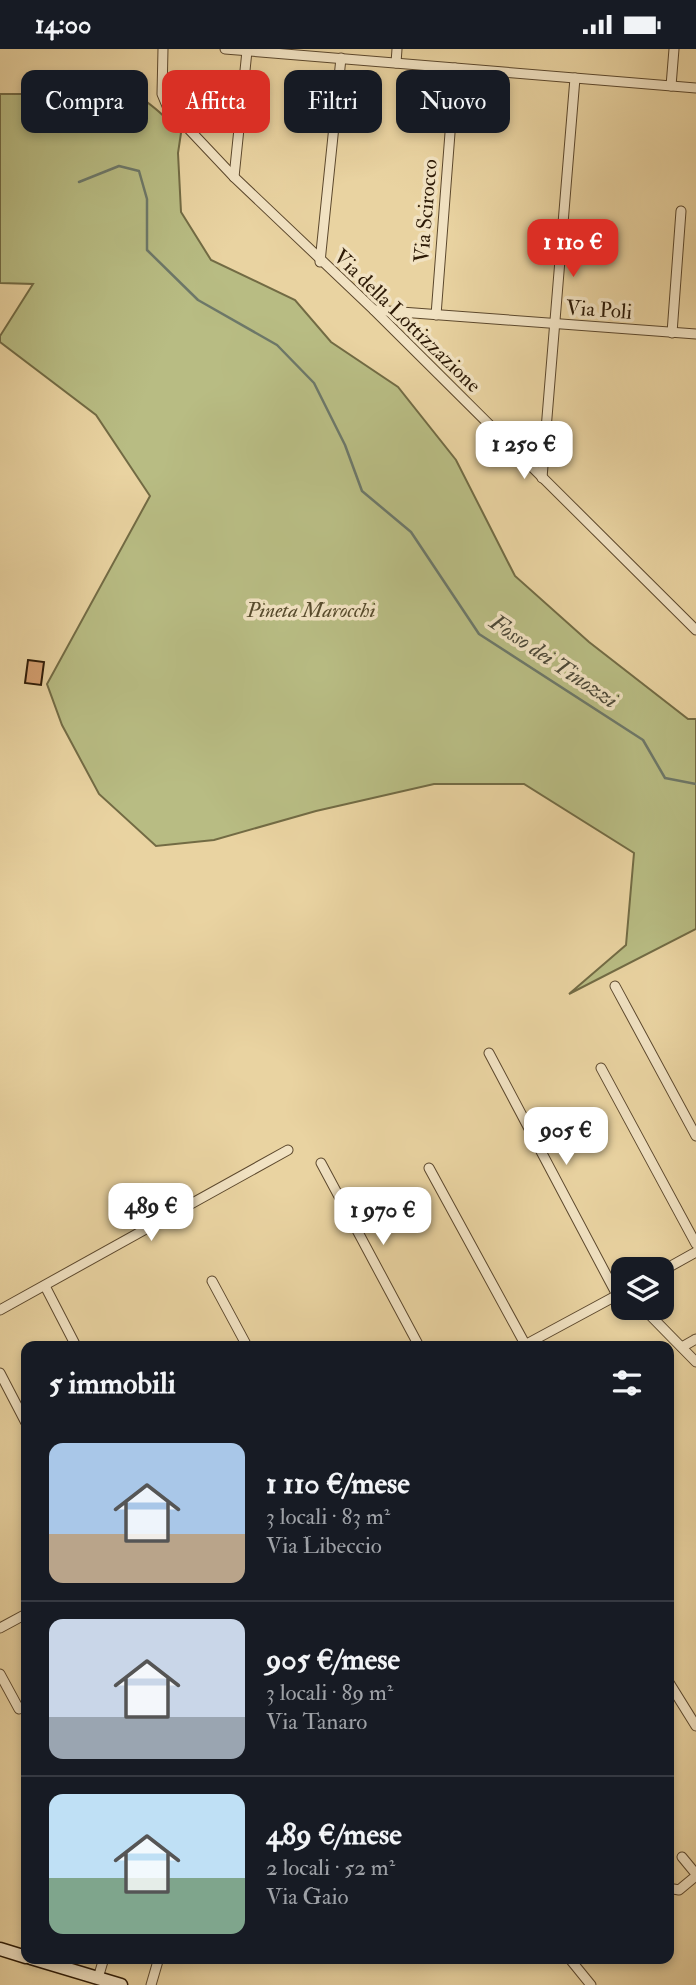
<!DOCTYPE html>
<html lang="it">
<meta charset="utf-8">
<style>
:root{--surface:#171b24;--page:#242831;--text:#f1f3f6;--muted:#9ea1a6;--line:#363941;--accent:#d93025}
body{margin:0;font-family:"IM FELL Double Pica",serif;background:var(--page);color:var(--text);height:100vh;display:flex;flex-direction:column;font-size:26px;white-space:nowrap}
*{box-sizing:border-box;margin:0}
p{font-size:23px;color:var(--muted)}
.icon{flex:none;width:38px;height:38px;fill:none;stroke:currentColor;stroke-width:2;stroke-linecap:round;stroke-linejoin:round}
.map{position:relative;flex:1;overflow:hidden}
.details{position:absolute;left:21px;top:1292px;width:653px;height:623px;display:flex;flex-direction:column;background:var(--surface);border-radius:14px;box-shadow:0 4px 10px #0003}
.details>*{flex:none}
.guide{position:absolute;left:21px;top:21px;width:654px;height:63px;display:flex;gap:14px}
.controls{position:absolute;left:611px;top:1208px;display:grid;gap:14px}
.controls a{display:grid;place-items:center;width:63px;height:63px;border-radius:14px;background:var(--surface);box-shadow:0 4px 10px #0003;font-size:35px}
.price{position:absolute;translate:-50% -60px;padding:0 16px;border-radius:14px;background:#fff;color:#222;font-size:23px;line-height:46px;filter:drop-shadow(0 2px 4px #0008)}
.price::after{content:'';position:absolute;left:50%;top:42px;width:21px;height:16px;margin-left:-10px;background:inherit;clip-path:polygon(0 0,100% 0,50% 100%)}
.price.selected{background:var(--accent);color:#fff}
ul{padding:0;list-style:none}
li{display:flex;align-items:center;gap:21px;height:175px;padding:0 28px}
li+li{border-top:2px solid var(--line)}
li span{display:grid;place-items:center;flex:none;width:196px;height:140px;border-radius:14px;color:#555}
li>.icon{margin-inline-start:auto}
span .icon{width:84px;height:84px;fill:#fffc;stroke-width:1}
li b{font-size:30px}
h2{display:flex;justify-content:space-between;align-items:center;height:84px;padding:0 28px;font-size:30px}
.pill{padding:0 24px;border-radius:14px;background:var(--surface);box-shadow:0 4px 10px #0003;font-size:24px;line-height:63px}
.pill.selected{background:var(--accent);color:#fff}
.status{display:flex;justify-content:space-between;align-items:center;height:49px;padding:0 35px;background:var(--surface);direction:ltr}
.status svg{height:19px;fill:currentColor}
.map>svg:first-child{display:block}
.green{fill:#b8bc83;stroke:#726b44;stroke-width:2}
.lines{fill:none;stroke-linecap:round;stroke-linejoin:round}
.stream{stroke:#6d7869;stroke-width:2.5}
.building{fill:#d6a071;stroke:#2d1a06;stroke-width:2}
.street-casing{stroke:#5c482d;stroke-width:11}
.secondary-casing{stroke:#2d1a06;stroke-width:15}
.street{stroke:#f1e2c2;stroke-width:9}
.secondary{stroke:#f1e2c2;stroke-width:12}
.labels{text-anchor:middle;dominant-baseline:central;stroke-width:7;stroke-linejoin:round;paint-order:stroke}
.street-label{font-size:21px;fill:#2d1a06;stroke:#f1e2c2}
.park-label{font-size:21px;font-style:italic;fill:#574b2c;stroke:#f1e2c2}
.water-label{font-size:23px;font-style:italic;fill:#4d4938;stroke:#f1e2c2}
</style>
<div class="status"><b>14:00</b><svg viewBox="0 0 49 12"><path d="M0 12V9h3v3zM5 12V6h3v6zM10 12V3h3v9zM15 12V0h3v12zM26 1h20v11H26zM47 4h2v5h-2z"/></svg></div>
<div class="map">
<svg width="696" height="1936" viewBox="0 0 696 1936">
<rect width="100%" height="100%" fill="#e9d3a1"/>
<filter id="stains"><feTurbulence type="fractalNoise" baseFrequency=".00286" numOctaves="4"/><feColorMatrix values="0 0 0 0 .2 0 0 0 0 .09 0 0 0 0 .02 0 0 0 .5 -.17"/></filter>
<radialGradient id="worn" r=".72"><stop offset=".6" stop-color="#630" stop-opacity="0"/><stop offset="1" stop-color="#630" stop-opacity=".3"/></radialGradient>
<!-- green -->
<path class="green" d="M98,32C139,44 151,53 181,84L178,104L181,163L211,211L295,251L331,293L398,338L456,411L515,527L589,593L688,670H696V880L569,945L626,896L634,804L524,735H434L316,762L214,791L156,797L99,745L62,676L47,635L150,447L96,366L0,293V287L33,235L0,234V45H54L81,35Z"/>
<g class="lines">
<!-- stream -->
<polyline class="stream" points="79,133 119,117 139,122 147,150 147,201 198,251 277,296 314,334 345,396 362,442 411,483 479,585 643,691 665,729 696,735"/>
</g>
<!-- building -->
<polygon class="building" points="28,611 44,613 41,636 25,634"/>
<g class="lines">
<defs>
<g id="street">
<polyline points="163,0 162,45 167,57 234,128 374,261 696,581"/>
<polyline points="225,0 696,39"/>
<polyline points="396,14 397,0"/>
<polyline points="671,37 674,0"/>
<polyline points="234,128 247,2"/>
<polyline points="320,213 341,9"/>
<polyline points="374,261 696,285"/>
<polyline points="436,266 455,19"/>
<polyline points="672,284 681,162"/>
<polyline points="542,429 575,29"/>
<polyline points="615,937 696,1087"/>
<polyline points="489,1004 617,1246"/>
<polyline points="601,1019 696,1195"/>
<polyline points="321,1114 419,1297"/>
<polyline points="429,1119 525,1295"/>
<polyline points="662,1222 696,1203"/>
<polyline points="212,1232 247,1297"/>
<polyline points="45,1237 76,1297"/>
<polyline points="642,1258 696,1313"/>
<polyline points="0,1261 288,1101"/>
<polyline points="523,1297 623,1243"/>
<polyline points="682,1298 696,1290"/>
<polyline points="0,1324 26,1374"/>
<polyline points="0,1579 26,1565"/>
<polyline points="0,1625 19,1660"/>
<polyline points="668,1632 696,1677"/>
<polyline points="682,1808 696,1825"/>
<polyline points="668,1839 679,1841 696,1827"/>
<polyline points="569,1909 591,1936"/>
<polyline points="98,1929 104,1909"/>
<polyline points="151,1936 158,1912"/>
</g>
<g id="secondary">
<polyline points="0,1900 26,1908"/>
<polyline points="31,1909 121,1936"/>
</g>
</defs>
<!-- street casing -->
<use href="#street" class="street-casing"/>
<!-- secondary casing -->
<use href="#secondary" class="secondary-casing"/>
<!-- street -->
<use href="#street" class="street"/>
<!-- secondary -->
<use href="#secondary" class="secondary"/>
</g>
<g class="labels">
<!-- street labels -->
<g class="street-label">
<text transform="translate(426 162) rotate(-85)">Via Scirocco</text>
<text transform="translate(599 261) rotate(4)">Via Poli</text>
<text transform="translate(407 272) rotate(44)">Via della Lottizzazione</text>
</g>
<!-- park labels -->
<g class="park-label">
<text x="311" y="561">Pineta Marocchi</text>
</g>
<!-- water labels -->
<g class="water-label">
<text transform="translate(554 612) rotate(34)">Fosso dei Tinozzi</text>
</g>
</g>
<rect width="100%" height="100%" filter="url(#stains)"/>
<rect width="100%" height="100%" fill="url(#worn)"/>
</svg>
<div class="controls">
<a><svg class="icon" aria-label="layers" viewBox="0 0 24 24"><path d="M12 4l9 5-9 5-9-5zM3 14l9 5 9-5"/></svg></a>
</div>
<b class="price selected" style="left:573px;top:230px">1 110 €</b>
<b class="price" style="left:524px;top:432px">1 250 €</b>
<b class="price" style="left:566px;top:1118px">905 €</b>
<b class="price" style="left:151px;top:1194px">489 €</b>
<b class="price" style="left:383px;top:1198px">1 970 €</b>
<div class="guide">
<a class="pill">Compra</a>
<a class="pill selected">Affitta</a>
<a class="pill">Filtri</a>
<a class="pill">Nuovo</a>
</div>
<section class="details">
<h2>5 immobili<svg class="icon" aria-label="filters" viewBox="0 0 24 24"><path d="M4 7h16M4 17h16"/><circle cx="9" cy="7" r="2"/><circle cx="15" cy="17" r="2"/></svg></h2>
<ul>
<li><span style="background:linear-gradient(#a9c7e8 65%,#b9a48a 0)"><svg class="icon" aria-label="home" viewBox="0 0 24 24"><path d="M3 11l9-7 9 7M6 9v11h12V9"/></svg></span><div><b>1 110 €/mese</b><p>3 locali · 83 m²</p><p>Via Libeccio</p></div></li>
<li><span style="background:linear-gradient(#c9d6e8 70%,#9aa5b1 0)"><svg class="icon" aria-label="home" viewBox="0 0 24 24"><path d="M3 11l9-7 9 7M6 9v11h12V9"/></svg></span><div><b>905 €/mese</b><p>3 locali · 89 m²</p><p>Via Tanaro</p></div></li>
<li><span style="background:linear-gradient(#bfe0f5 60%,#7fa58c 0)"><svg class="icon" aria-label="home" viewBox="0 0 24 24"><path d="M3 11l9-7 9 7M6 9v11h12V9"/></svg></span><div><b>489 €/mese</b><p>2 locali · 52 m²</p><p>Via Gaio</p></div></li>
</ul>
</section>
</div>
